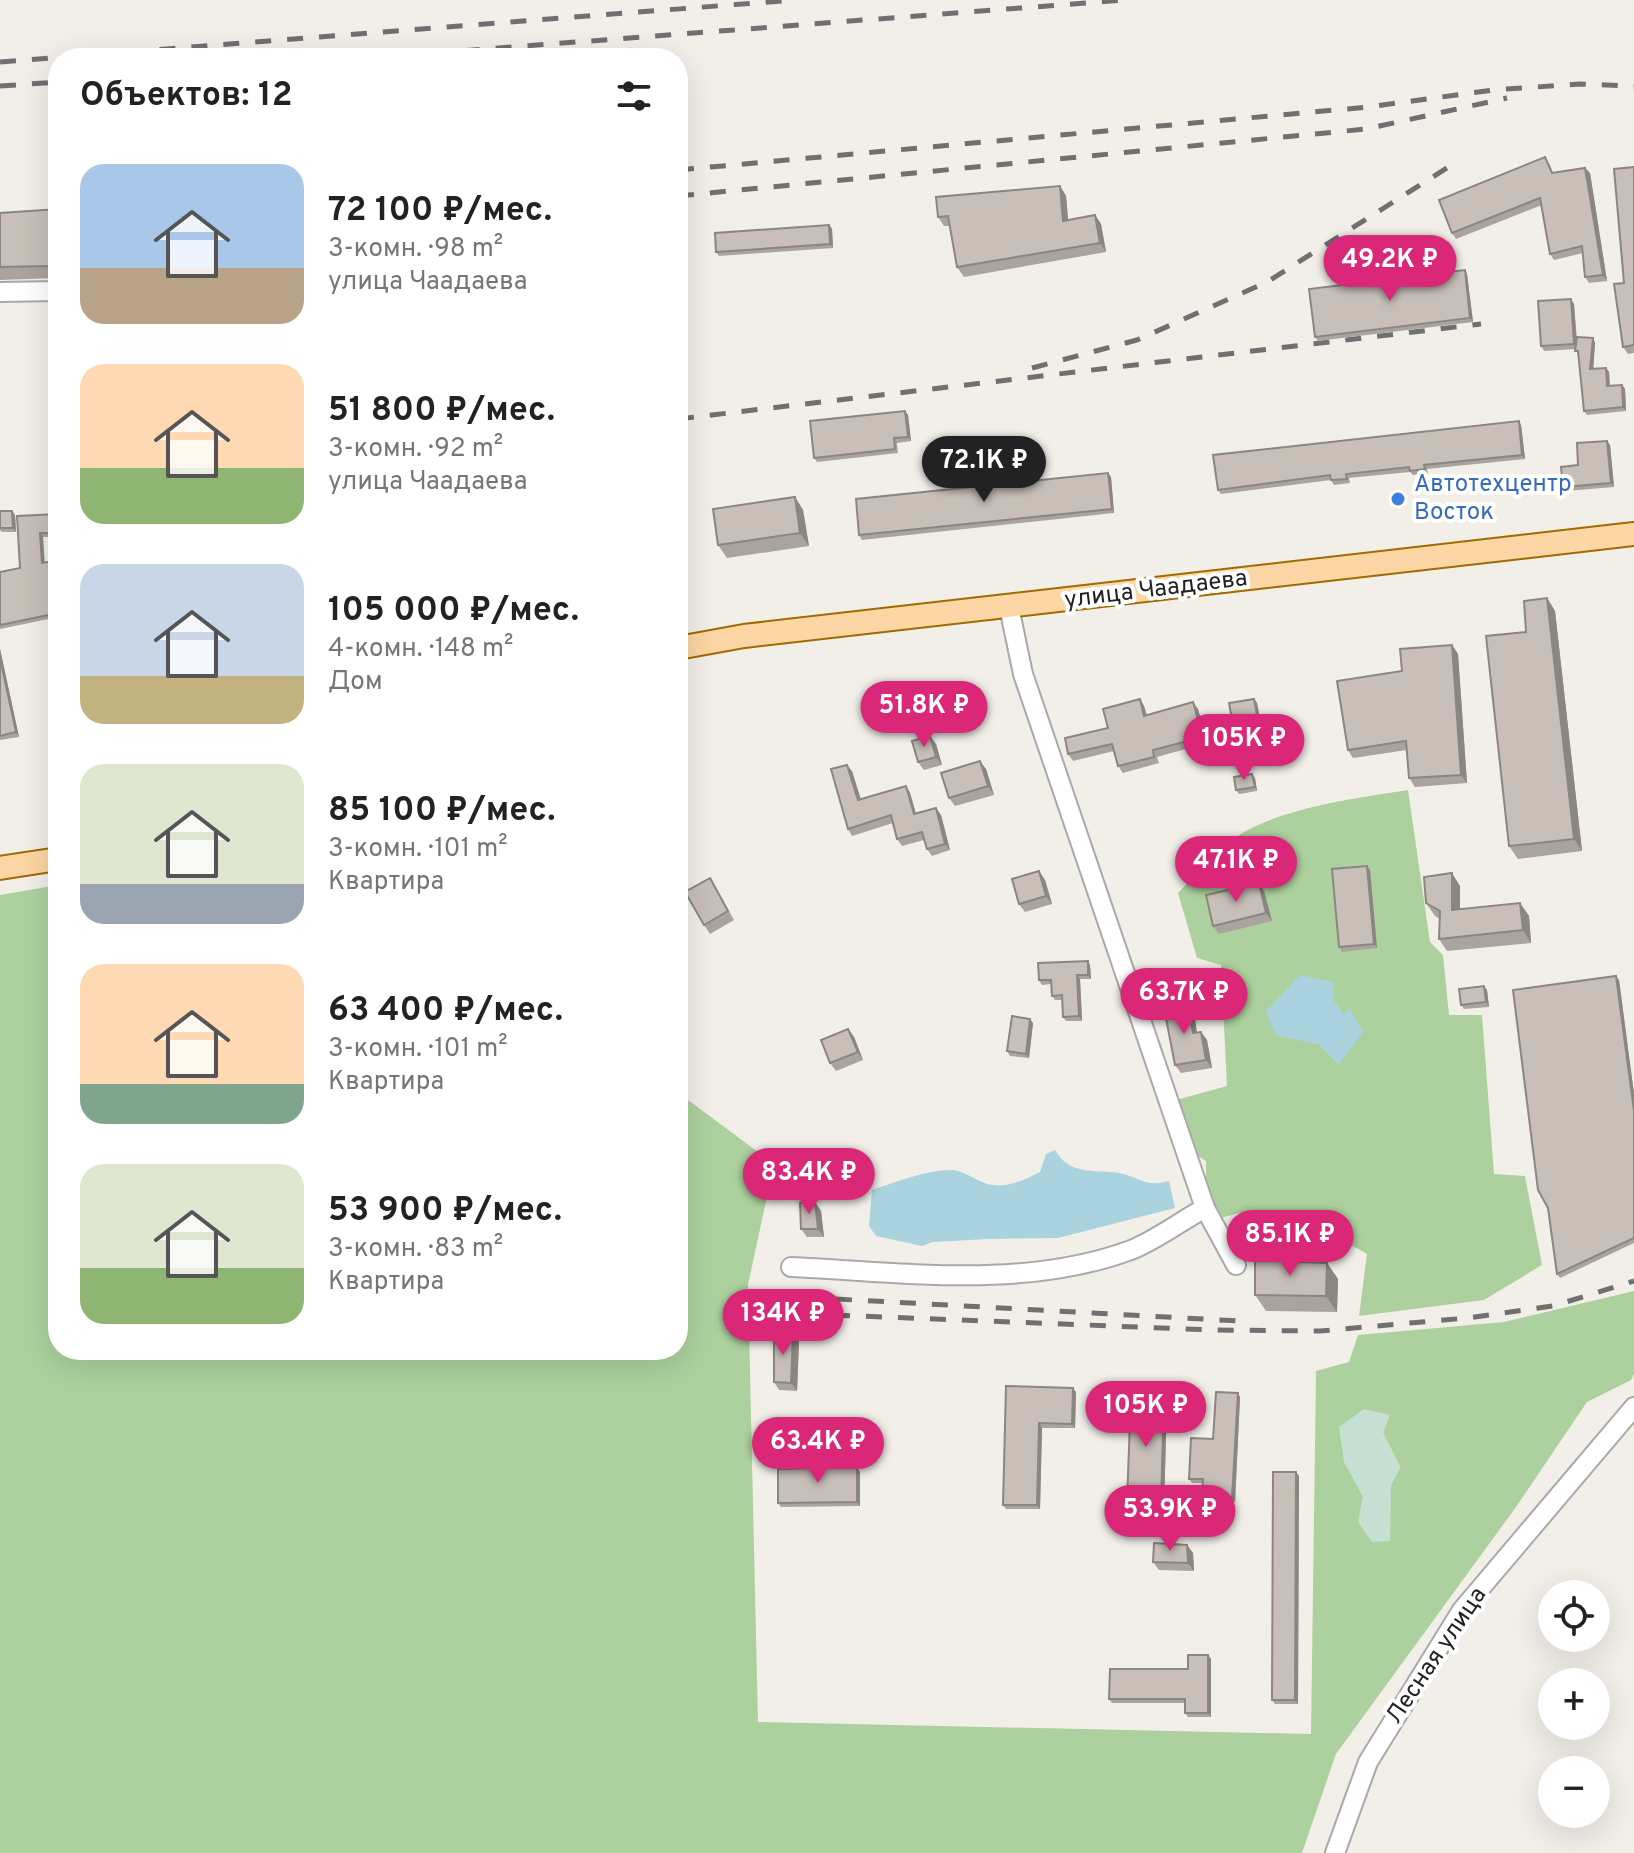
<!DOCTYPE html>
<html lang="ru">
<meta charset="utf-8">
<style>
:root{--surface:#fff;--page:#f6f6f6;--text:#222;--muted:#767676;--accent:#db2777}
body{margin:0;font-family:Overpass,sans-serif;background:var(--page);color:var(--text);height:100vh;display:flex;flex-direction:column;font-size:30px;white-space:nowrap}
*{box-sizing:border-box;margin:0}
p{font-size:26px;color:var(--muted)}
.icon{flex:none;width:44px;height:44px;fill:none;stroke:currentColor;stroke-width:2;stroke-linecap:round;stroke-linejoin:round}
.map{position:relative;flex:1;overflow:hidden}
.details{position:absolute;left:48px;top:48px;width:640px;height:1312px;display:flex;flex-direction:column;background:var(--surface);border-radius:32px;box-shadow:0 8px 32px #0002}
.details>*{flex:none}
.controls{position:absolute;left:1538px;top:1580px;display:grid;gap:16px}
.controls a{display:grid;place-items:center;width:72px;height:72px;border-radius:50%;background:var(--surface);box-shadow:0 8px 32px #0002;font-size:40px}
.price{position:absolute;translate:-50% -68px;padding:0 18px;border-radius:28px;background:var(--accent);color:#fff;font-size:26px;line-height:52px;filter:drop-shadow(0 2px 4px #0008)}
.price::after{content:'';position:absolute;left:50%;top:48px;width:24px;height:18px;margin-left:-12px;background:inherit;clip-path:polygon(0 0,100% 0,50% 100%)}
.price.current{background:#222;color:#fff}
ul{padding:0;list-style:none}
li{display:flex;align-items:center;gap:24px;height:200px;padding:0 32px}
li span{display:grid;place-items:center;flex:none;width:224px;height:160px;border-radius:24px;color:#555}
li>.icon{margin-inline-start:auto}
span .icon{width:96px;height:96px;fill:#fffc;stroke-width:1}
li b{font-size:34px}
h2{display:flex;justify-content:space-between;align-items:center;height:96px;padding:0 32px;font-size:34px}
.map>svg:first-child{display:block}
.forest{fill:#add19e;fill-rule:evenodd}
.wetland{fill:#c6e0d4}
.water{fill:#aad3df}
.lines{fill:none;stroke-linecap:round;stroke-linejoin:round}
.minor-casing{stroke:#a9a9a9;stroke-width:22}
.major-casing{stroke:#a06b00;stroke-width:26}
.minor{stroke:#fff;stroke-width:18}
.major{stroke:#fcd6a4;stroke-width:22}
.rail{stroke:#707070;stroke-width:5;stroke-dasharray:16 16;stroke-linecap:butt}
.wall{fill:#aba49e}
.shaded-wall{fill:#8b8681}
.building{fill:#c7bfb8;stroke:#8b8681;stroke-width:2}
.shop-dot{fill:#3f7fe0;stroke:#fff;stroke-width:3}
.labels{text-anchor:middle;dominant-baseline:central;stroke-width:8;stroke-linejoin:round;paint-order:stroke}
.shop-label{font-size:24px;fill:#366cbe;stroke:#fff;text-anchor:start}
.street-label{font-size:24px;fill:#222;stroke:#fff}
</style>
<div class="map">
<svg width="1634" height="1853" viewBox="0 0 1634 1853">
<rect width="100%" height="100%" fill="#f2efe9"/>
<!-- forest -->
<g class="forest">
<path d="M1408,790L1430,942L1443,955L1449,1015H1482L1494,1174L1525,1176L1542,1265L1484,1300L1359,1316L1367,1254L1331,1234L1239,1213L1217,1219L1206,1192V1161L1192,1152L1176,1100L1227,1086L1221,965L1197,958L1178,893C1195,876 1222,845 1241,834C1286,807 1357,798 1408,790ZM1334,1002L1344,1016L1349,1009L1339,1064L1320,1045Z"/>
<path d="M58,885V1350H678V1068L680,1094L774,1164L748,1285L758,1722L1311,1734L1316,1371L1349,1362L1358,1335L1504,1322L1634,1291V1374L1631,1380L1587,1402L1516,1507L1336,1754L1302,1853H0V895ZM1364,1409L1383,1433L1400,1467L1391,1485L1359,1522L1363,1497Z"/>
</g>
<!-- wetland -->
<polygon class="wetland" points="1364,1409 1390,1415 1383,1433 1400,1468 1391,1485 1390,1541 1372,1542 1358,1522 1363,1497 1344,1462 1339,1427"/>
<!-- water -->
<g class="water">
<polygon points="1300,975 1333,982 1334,1002 1344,1015 1349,1008 1363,1032 1339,1064 1320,1045 1276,1035 1266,1011"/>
<path d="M1055,1150C1070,1176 1094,1169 1119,1173C1140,1177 1145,1188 1169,1181L1175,1208L1058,1238L988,1239L933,1242L922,1246L876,1236L869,1226L872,1190C897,1182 925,1170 951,1170C961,1170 971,1177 980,1181C1000,1192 1022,1181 1040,1172L1046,1154Z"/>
</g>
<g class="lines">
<defs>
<g id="minor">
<polyline points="0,292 58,291"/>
<polyline points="1009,607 1023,674 1205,1208 1236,1265"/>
<path d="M791,1267C902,1272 1023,1290 1131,1250C1156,1240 1181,1221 1205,1208"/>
<polyline points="1335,1853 1368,1762 1462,1610 1634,1407"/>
</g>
<g id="major">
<polyline points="678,648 744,636 1634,534"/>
<polyline points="0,868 58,859"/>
</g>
</defs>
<!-- minor casing -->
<use href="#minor" class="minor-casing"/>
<!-- major casing -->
<use href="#major" class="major-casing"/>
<!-- minor -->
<use href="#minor" class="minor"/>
<!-- major -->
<use href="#major" class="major"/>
<!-- rail -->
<g class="rail">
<polyline points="368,58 1125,0"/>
<polyline points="0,62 793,0"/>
<polyline points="0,86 58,82"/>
<polyline points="678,170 1368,107 1493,90 1579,84 1634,86"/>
<polyline points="678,196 1366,129 1507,98"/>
<polyline points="1032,368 1137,340 1267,282 1450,166"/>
<polyline points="678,419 1481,324"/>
<polyline points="836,1299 1239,1321"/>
<polyline points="834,1315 1213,1330 1320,1331 1467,1318 1553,1306 1634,1281"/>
</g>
</g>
<!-- wall -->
<g class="wall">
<polygon points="1549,163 1553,173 1585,168 1590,173 1607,281 1589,283 1585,277 1583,253 1554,260 1550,254 1542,205 1456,239 1452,233"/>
<polygon points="1634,167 1634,353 1628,354 1623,347 1624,283"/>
<polygon points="1060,186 1066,196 1068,220 1095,215 1101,224 1106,252 964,277 957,267 950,226 944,226 938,217"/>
<polygon points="58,209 58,278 0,280 0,213"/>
<polygon points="829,225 832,229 833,248 719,256 716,252"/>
<polygon points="1465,270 1467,274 1473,322 1318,341 1315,337"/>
<polygon points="1574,304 1577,339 1593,338 1595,343 1593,369 1606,368 1609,372 1610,386 1622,385 1625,389 1626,411 1587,415 1584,411 1578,355 1576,349 1544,351 1541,346"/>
<polygon points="905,411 908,415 911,441 897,443 898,453 817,462 814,458"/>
<polygon points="1521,425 1525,459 1427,469 1428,473 1413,475 1410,472 1349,478 1350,483 1334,485 1331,480 1221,494 1218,490"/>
<polygon points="1607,441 1610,445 1614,487 1566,491 1563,487 1578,465"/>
<polygon points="1108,473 1111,477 1114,513 862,540 859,535"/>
<polygon points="795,497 803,510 809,546 727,558 718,545"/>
<polygon points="0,511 12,511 15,515 16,532 2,532 0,530"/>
<polygon points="58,514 58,537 43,537 44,563 58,560 58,617 0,629 0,572 20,568 17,516"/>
<polygon points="1547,598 1555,611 1582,851 1518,859 1509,846 1526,632"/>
<polygon points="1452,645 1458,654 1467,783 1415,787 1409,778 1407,750 1353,758 1348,750 1402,671"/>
<polygon points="0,649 19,737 0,740"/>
<polygon points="1140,699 1144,706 1147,715 1198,709 1207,743 1157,757 1159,763 1123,773 1118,766 1114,751 1073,761 1068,754 1108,728"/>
<polygon points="1254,699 1257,703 1262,730 1237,735 1234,730"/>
<polygon points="936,744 942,765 924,770 918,762"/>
<polygon points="986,769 994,795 955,806 949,798"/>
<polygon points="852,771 860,799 906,786 910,793 916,814 941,815 950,850 932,856 927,849 924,840 902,846 897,839 893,823 852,836 848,829"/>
<polygon points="1255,778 1257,791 1239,794 1236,790"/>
<polygon points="1370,870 1377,948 1342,952 1339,947"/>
<polygon points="710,878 734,920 710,934 704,925"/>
<polygon points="1045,880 1052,904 1025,912 1019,904"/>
<polygon points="1460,886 1460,909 1520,903 1529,916 1531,943 1447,951 1439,939 1440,919 1435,916 1426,903"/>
<polygon points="1264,891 1272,921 1219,934 1213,926"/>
<polygon points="1088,961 1090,965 1091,979 1080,979 1082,1021 1066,1021 1063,1017 1062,1000 1055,1000 1052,996 1051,984 1042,985 1039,980"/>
<polygon points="1619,980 1634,1094 1634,1243 1560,1278 1557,1274"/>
<polygon points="1487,990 1489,1007 1464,1009 1461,1005"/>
<polygon points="1188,1004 1194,1013 1197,1032 1201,1032 1207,1040 1212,1068 1181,1073 1175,1065"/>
<polygon points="1033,1023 1029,1058 1010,1056 1007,1051"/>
<polygon points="848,1029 854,1037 863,1060 836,1071 830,1063"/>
<polygon points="821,1211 824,1237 807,1237 801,1229"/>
<polygon points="1327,1263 1338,1279 1337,1312 1266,1311 1255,1295"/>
<polygon points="793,1333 799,1341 797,1391 779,1390 774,1382"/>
<polygon points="1006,1386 1076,1392 1075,1428 1042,1428 1040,1509 1006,1509 1003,1505"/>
<polygon points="1164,1394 1167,1399 1164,1508 1130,1507 1127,1502"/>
<polygon points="1240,1397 1235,1502 1205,1500 1202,1496 1203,1483 1192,1483 1189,1479"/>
<polygon points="860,1472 860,1506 781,1507 778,1503"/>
<polygon points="1296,1472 1299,1476 1298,1704 1275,1704 1272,1700"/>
<polygon points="1187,1545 1193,1553 1194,1571 1159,1570 1153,1562"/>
<polygon points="1208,1655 1211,1659 1211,1717 1188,1717 1185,1713 1185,1703 1112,1703 1109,1699 1188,1669"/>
</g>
<!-- shaded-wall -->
<g class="shaded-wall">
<polygon points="1585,168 1590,173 1607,281 1603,275"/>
<polygon points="1060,186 1066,196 1069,230 1063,221"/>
<polygon points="1095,215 1101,224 1106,252 1100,243"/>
<polygon points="829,225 832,229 833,248 830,244"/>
<polygon points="1465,270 1467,274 1473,322 1470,318"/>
<polygon points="1571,299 1574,304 1577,348 1574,344"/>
<polygon points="1593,338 1595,343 1593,373 1590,369"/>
<polygon points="1606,368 1609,372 1610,390 1607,386"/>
<polygon points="1622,385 1625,389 1626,411 1623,407"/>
<polygon points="905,411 908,415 911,441 908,437"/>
<polygon points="1519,421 1521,425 1525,459 1522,455"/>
<polygon points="1607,441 1610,445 1614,487 1611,483"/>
<polygon points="1108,473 1111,477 1114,513 1112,509"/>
<polygon points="795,497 803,510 809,546 800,533"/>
<polygon points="12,511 15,515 16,532 13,528"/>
<polygon points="40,533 43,537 45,568 42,563"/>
<polygon points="1547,598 1555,611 1582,851 1574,839"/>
<polygon points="1452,645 1458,654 1467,783 1461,775"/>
<polygon points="0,649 19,737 16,732 0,658"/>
<polygon points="1140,699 1144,706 1148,722 1144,716"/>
<polygon points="1254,699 1257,703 1262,730 1259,726"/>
<polygon points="1193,702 1198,709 1207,743 1203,737"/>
<polygon points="930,736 936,744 942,765 936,757"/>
<polygon points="980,761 986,769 994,795 988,786"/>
<polygon points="847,765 852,771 863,806 858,800"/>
<polygon points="1252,774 1255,778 1257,791 1255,787"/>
<polygon points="906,786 910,793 918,821 914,814"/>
<polygon points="936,808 941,815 950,850 945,844"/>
<polygon points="1367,866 1370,870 1377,948 1374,944"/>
<polygon points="1039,871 1045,880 1052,904 1046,896"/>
<polygon points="1452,873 1460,886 1460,922 1452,910"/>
<polygon points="1259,883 1264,891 1272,921 1266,913"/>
<polygon points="1520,903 1529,916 1531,943 1523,930"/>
<polygon points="1088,961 1090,965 1091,979 1088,975"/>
<polygon points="1077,975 1080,979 1082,1021 1079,1016"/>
<polygon points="1616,976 1619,980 1634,1094 1634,1111"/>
<polygon points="1484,986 1487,990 1489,1007 1486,1002"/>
<polygon points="1188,1004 1194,1013 1198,1041 1193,1033"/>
<polygon points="1030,1019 1033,1023 1029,1058 1026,1054"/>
<polygon points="848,1029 854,1037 863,1060 858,1052"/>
<polygon points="1201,1032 1207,1040 1212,1068 1206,1060"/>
<polygon points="815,1202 821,1211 824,1237 818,1229"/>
<polygon points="1327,1263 1338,1279 1337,1312 1326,1296"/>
<polygon points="793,1333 799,1341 797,1391 791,1383"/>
<polygon points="1073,1388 1076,1392 1075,1428 1072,1424"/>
<polygon points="1238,1393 1240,1397 1235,1502 1232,1498"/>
<polygon points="1164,1394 1167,1399 1164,1508 1161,1503"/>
<polygon points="1039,1423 1042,1428 1040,1509 1037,1505"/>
<polygon points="857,1467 860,1472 860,1506 857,1502"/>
<polygon points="1296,1472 1299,1476 1298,1704 1295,1700"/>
<polygon points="1187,1545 1193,1553 1194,1571 1188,1563"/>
<polygon points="1208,1655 1211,1659 1211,1717 1208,1713"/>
</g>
<!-- building -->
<g class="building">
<polygon points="1545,157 1552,173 1585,168 1603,275 1585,277 1582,246 1550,254 1540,198 1452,233 1439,200"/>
<polygon points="1634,167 1634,345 1623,347 1614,284 1624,283 1614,169"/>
<polygon points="1060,186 1063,221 1095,215 1100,243 957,267 948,216 938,217 936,197"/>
<polygon points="58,209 58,272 50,266 0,267 0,213"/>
<polygon points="829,225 830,244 716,252 715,233"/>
<polygon points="1465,270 1470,318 1315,337 1309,289"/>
<polygon points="1571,299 1574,344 1541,346 1538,301"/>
<polygon points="1577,337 1593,338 1590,369 1606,368 1607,386 1622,385 1623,407 1584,411 1578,351 1575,351"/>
<polygon points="905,411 908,437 894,438 895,449 814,458 810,421"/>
<polygon points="1519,421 1522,455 1424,465 1425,469 1410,471 1409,467 1346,474 1347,479 1331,480 1330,475 1218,490 1213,455"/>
<polygon points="1607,441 1611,483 1563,487 1561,467 1578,465 1577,443"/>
<polygon points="1108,473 1112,509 859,535 856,499"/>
<polygon points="795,497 800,533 718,545 713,509"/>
<polygon points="0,511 12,511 13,528 0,528"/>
<polygon points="58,514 58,533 40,533 42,563 58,560 58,613 0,625 0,572 20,568 17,516"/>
<polygon points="1547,598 1574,839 1509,846 1486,636 1526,632 1524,601"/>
<polygon points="1452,645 1461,775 1409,778 1406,741 1348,750 1337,681 1402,671 1400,649"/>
<polygon points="0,658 16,732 0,736"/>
<polygon points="1140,699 1144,716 1193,702 1203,737 1153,750 1154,757 1118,766 1112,744 1068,754 1065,738 1108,728 1103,709"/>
<polygon points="1254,699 1259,726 1234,730 1229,703"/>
<polygon points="930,736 936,757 918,762 912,741"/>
<polygon points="980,761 988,786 949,798 941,773"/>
<polygon points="847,765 858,800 906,786 914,814 936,808 945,844 927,849 922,832 897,839 891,815 848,829 831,769"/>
<polygon points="1252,774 1255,787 1236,790 1234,777"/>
<polygon points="1367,866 1374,944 1339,947 1332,869"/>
<polygon points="1039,871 1046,896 1019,904 1012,879"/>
<polygon points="1452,873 1452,910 1520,903 1523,930 1439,939 1440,911 1426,903 1424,877"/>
<polygon points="710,878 728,911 704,925 685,892"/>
<polygon points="1259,883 1266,913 1213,926 1206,895"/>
<polygon points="1088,961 1088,975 1077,975 1079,1016 1063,1017 1062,995 1052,996 1051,980 1039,980 1038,963"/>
<polygon points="1616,976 1634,1111 1634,1238 1557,1274 1548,1208 1538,1190 1513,990"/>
<polygon points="1484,986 1486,1002 1461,1005 1459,989"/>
<polygon points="1188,1004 1193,1033 1201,1032 1206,1060 1175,1065 1164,1008"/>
<polygon points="1012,1016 1030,1019 1026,1054 1007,1051"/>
<polygon points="848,1029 858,1052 830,1063 821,1040"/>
<polygon points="815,1202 818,1229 801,1229 800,1203"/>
<polygon points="1255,1260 1327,1263 1326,1296 1255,1295"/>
<polygon points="774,1332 793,1333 791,1383 774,1382"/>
<polygon points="1006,1386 1073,1388 1072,1424 1039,1423 1037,1505 1003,1505"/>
<polygon points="1216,1392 1238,1393 1232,1498 1202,1496 1203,1479 1189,1479 1191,1438 1213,1439"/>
<polygon points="1131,1394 1164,1394 1161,1503 1127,1502"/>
<polygon points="857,1467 857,1502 778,1503 778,1469"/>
<polygon points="1273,1472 1296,1472 1295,1700 1272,1700"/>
<polygon points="1154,1543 1187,1545 1188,1563 1153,1562"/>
<polygon points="1188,1655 1208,1655 1208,1713 1185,1713 1185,1699 1109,1699 1110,1669 1188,1669"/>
</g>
<!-- markers -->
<circle class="shop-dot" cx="1398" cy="499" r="8"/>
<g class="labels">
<!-- shop labels -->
<g class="shop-label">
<text x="1414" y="485">Автотехцентр<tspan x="1414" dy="28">Восток</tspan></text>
</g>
<!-- street labels -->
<g class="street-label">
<text transform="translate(1156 590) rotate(-7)">улица Чаадаева</text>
<text transform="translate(1437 1656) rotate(-56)">Лесная улица</text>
</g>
</g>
</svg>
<div class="controls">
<a><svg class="icon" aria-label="locate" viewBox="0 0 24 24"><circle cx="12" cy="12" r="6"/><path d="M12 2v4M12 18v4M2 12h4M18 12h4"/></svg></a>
<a>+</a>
<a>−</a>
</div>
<b class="price" style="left:1390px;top:303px">49.2K ₽</b>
<b class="price current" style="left:984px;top:504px">72.1K ₽</b>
<b class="price" style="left:924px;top:749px">51.8K ₽</b>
<b class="price" style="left:1244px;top:782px">105K ₽</b>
<b class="price" style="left:1236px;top:904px">47.1K ₽</b>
<b class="price" style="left:1184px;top:1036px">63.7K ₽</b>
<b class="price" style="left:809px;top:1216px">83.4K ₽</b>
<b class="price" style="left:1290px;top:1278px">85.1K ₽</b>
<b class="price" style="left:783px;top:1357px">134K ₽</b>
<b class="price" style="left:1146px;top:1449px">105K ₽</b>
<b class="price" style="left:818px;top:1485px">63.4K ₽</b>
<b class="price" style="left:1170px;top:1553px">53.9K ₽</b>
<section class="details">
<h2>Объектов: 12<svg class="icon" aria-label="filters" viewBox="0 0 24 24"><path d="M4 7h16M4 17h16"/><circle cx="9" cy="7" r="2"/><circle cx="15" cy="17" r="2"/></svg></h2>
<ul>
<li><span style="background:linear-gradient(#a9c7e8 65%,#b9a48a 0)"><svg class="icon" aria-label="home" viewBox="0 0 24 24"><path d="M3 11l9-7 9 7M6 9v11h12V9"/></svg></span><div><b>72 100 ₽/мес.</b><p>3-комн. · 98 m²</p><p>улица Чаадаева</p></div></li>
<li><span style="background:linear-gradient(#ffd9b3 65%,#8fb573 0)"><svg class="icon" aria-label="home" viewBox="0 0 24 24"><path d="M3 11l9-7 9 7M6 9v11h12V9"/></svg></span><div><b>51 800 ₽/мес.</b><p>3-комн. · 92 m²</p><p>улица Чаадаева</p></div></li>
<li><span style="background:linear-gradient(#c9d6e8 70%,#c2b280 0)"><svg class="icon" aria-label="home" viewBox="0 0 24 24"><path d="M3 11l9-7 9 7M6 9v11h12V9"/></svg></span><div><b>105 000 ₽/мес.</b><p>4-комн. · 148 m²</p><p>Дом</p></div></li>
<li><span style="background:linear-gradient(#dfe7d0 75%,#9aa5b1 0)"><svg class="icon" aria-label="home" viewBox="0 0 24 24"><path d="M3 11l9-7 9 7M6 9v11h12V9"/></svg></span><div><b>85 100 ₽/мес.</b><p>3-комн. · 101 m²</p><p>Квартира</p></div></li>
<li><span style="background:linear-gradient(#ffd9b3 75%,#7fa58c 0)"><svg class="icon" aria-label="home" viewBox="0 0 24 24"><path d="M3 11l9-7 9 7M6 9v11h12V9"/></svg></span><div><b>63 400 ₽/мес.</b><p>3-комн. · 101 m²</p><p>Квартира</p></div></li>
<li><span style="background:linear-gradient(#dfe7d0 65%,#8fb573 0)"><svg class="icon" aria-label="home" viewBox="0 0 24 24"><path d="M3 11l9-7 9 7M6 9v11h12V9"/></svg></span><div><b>53 900 ₽/мес.</b><p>3-комн. · 83 m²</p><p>Квартира</p></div></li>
</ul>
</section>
</div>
